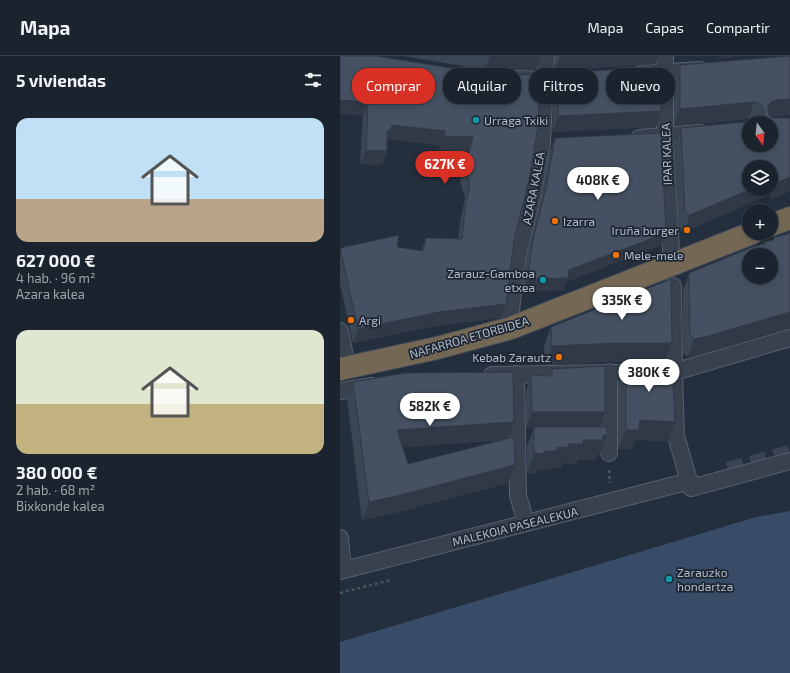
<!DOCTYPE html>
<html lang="es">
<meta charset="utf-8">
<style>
:root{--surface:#1b232e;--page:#242b36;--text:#f1f3f6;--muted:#a0a4aa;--line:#39404a;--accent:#d93025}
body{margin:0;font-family:"Exo 2",sans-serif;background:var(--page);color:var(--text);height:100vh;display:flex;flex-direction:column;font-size:15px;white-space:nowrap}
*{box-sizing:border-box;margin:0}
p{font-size:13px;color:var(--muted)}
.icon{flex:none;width:22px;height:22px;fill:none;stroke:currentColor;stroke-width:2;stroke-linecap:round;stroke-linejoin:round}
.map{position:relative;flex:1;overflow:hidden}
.details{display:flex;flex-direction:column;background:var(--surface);width:340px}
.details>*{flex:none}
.top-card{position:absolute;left:12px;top:12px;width:378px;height:36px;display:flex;gap:8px}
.needle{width:26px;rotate:165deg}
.controls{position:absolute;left:402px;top:60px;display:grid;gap:8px}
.controls a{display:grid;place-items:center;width:36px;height:36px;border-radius:50%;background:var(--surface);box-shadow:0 2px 6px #0003,0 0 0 1px var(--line);font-size:20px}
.price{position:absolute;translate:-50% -34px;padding:0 9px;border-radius:14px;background:#fff;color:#222;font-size:13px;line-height:26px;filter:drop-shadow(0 1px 2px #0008)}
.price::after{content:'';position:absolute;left:50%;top:24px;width:12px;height:9px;margin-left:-6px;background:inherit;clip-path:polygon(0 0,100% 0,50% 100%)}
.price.selected{background:var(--accent);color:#fff}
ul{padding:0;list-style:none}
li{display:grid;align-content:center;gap:8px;height:212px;padding:0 16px}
li span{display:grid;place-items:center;height:124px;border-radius:12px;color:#555}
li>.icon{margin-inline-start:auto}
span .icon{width:72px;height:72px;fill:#fffc;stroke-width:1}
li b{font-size:17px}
h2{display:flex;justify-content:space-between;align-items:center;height:48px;padding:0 16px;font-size:17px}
.tag{padding:0 14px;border-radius:16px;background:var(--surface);box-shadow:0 2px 6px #0003,0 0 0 1px var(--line);font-size:14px;line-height:36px}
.tag.selected{background:var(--accent);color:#fff}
header{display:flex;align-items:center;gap:24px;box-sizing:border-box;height:56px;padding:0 20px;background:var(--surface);border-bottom:1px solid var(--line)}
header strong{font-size:19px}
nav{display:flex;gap:22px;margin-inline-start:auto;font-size:14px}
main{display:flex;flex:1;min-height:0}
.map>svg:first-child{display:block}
.water{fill:#394c67}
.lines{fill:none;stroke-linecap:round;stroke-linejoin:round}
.street-tunnel{stroke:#3a4453;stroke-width:16;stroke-dasharray:16 8;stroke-linecap:butt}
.street-casing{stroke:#565f6c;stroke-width:18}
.highway-casing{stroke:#434c59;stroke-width:24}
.path{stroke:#44595c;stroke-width:2.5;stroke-dasharray:3 3;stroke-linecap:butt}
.street{stroke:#38414e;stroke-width:16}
.highway{stroke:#746855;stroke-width:22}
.wall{fill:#3b4654;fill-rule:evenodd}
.shaded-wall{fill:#303945}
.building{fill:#455162;stroke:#303945;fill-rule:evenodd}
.culture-dot{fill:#0f9aa8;stroke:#1d2633;stroke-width:1.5}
.food-dot{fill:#e8710a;stroke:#1d2633;stroke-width:1.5}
.labels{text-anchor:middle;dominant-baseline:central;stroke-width:3.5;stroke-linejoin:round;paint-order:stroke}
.poi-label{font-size:12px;fill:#b4bcc9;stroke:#1d2633;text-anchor:start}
.street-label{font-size:12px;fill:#b4bcc9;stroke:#1d2633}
</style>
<header>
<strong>Mapa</strong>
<nav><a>Mapa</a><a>Capas</a><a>Compartir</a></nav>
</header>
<main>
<section class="details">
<h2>5 viviendas<svg class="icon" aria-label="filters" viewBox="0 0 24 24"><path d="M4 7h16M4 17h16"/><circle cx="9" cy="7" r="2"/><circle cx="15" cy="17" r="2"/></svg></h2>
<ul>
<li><span style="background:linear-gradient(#bfe0f5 65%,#b9a48a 0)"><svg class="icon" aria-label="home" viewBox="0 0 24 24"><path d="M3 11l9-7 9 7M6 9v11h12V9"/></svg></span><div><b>627 000 €</b><p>4 hab. · 96 m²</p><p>Azara kalea</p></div></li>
<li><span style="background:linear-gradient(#dfe7d0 60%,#c2b280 0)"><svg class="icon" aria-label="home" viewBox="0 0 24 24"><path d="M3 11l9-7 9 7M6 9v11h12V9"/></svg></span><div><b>380 000 €</b><p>2 hab. · 68 m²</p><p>Bixkonde kalea</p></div></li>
</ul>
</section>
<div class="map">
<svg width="450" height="617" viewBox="0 0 450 617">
<rect width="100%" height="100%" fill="#242f3e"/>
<!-- water -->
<polygon class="water" points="450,455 450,617 0,617 0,586 416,461"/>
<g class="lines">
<!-- street-tunnel -->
<polyline class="street-tunnel" points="388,414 450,397"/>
<defs>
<g id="street">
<polyline points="325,0 325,80 331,196"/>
<polyline points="300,18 360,14"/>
<polyline points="178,23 205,24 239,21"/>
<polyline points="299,82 360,77"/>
<polyline points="170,262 178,199 193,139 202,86 206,0"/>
<polyline points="0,275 5,300"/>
<polyline points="450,282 334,316 336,380 351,432 450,405"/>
<polyline points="176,318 178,439 186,467"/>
<polyline points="152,319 334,316 333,230"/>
<polyline points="0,335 32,330"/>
<polyline points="245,381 269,381"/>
<polyline points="269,397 269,316"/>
<polyline points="0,482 3,514"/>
<polyline points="0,515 350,425"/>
</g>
<g id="highway">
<polyline points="431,169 450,162"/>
<polyline points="0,313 97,292 171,272 412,177"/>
</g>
</defs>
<!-- street casing -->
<use href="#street" class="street-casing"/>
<!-- highway casing -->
<use href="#highway" class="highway-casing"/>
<!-- path -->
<g class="path">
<polyline points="269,414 270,427"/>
<polyline points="0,537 51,524"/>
</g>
<!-- street -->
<use href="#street" class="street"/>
<!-- highway -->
<use href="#highway" class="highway"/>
</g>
<!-- wall -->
<g class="wall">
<polygon points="0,0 148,18 174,184 166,248 161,262 94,270 13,287 0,228 0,192 57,191 81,195 86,182 118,183 120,167 125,141 120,126 128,95 99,94 100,89 48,83 47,86 47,95 42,109 20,108 23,60"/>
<polygon points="63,0 201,0 196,14 145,14"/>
<polygon points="215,0 318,0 316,8 215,14"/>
<polygon points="450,0 450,59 431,61 433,62 450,62 450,135 431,143 431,138 344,176 339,173 335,89 341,72 415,65 413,63 408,63 334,70 334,26 340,9"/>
<polygon points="220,17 316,71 212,76 214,33"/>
<polygon points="215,82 321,189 226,226 223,234 183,236 187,201 202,141 210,95"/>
<polygon points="448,177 450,177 450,273 447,273 362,298 348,301 343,297 343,235 349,217 423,188 424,186 433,184 434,181 447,179"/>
<polygon points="211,271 325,306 335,366 328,385 296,384 292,393 278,393 278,326 285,306 269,306 205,309 204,290"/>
<polygon points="212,313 267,379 260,398 258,398 256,404 238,404 236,408 222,407 221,412 211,411 210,414 197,414 196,418 187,417 187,390 194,372 186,372 186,335 191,319 209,320"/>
<path d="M13,326L168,383L175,409L168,427L55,457L22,464L7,343ZM164,384L68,408L63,391Z"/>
</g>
<!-- shaded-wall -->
<g class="shaded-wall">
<polygon points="150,0 201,0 196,14 145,14"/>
<polygon points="220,0 318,0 316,8 215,14"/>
<polygon points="380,0 395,0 394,1 379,3"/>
<polygon points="450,43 450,57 449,59 430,61 425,63 428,50 431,46 436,44"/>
<polygon points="0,44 28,46 23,60 0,58"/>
<polygon points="414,46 408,63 334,70 340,53"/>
<polygon points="321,55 316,71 212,76 218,60"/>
<polygon points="52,69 105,75 100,89 48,83 46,88 47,75"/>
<polygon points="104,80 133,81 128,95 99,94"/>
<polygon points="26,94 47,95 42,109 20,108"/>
<polygon points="450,121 450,135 431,143 437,127"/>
<polygon points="437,122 431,138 344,176 350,159 411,133 431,133 431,125"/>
<polygon points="326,177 321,189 226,226 223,234 183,236 188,223 229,214"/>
<polygon points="166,248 161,262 94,270 13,287 18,273 99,256"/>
<polygon points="450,256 450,273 447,273 362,298 348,301 354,283"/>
<polygon points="276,287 332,287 324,306 269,306 205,309 212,290"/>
<polygon points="192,356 265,356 260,372 186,372"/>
<polygon points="300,364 335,366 328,385 296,384 292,393 278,393 286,374"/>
<polygon points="174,366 168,383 51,392 57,374"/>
<polygon points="263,379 267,379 260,398 258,398 256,404 238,404 236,408 222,407 221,412 211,411 210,414 197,414 196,418 187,417 194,397"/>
<polygon points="175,409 168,427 55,457 22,464 29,446"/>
</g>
<!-- building -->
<g class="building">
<polygon points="0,0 36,0 148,18 200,19 198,71 189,123 174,184 166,248 99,256 18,273 0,192 59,179 57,191 83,195 86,182 122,183 125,153 130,127 125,112 133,81 104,80 105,75 52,69 51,74 47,75 47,95 26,94 28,46 0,44"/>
<path d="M450,0V43L436,44L431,46L428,50V55L430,60L433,62H450V121L437,127V122L431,125V111H409V133H411L350,159L345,156L341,72L416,65L421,63L424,59V55L422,50L418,47L414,46L340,53V9ZM409,67H431V89H409Z"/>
<polygon points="321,11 321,55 218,60 220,17"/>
<polygon points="321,77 326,177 229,214 228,222 188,223 192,188 207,128 215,82"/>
<path d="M448,177H450V256L368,280L354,283L350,279L349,217L415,190L425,188L424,186L433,184L434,181L448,178ZM409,199H431V221H409Z"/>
<polygon points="331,223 332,287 276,287 212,290 211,271"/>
<polygon points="286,306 332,306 335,366 300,364 299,374 286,374"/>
<polygon points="265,310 265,356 192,356 191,319 212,320 212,313"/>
<polygon points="173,316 174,366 57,374 68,408 174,381 175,409 61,439 29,446 13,326 65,317"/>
<polygon points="194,371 267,371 267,379 263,379 263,384 243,384 243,388 228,388 228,392 217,391 217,395 204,395 203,398 194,397"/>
</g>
<!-- markers -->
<g class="culture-dot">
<circle cx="136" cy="64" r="4"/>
<circle cx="203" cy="224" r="4"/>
<circle cx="329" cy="523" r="4"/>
</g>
<g class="food-dot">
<circle cx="215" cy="165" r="4"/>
<circle cx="347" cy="174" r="4"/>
<circle cx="276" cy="199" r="4"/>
<circle cx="11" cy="264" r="4"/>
<circle cx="219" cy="301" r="4"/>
</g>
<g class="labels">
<!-- poi labels -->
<g class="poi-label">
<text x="144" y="64">Urraga Txiki</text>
<text x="223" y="165">Izarra</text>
<text x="339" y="174" text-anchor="end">Iruña burger</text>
<text x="284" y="199">Mele-mele</text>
<text x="195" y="217" text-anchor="end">Zarauz-Gamboa<tspan x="195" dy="14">etxea</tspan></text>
<text x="19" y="264">Argi</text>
<text x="211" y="301" text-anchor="end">Kebab Zarautz</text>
<text x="337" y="516">Zarauzko<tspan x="337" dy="14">hondartza</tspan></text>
</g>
<!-- street labels -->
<g class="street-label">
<text transform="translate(326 98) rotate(-92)">IPAR KALEA</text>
<text transform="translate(193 132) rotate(-79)">AZARA KALEA</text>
<text transform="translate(129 281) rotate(-16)">NAFARROA ETORBIDEA</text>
<text transform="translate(175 470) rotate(-14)">MALEKOIA PASEALEKUA</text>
</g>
</g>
</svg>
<div class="controls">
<a><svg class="needle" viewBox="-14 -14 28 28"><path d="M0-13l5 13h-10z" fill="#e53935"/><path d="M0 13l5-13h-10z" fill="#a0a4aa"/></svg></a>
<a><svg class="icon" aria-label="layers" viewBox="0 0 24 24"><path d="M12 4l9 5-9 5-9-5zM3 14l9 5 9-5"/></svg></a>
<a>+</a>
<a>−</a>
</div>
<b class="price selected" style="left:105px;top:129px">627K €</b>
<b class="price" style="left:258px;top:145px">408K €</b>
<b class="price" style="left:282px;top:265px">335K €</b>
<b class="price" style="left:309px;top:337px">380K €</b>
<b class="price" style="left:90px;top:371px">582K €</b>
<div class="top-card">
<a class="tag selected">Comprar</a>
<a class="tag">Alquilar</a>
<a class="tag">Filtros</a>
<a class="tag">Nuevo</a>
</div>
</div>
</main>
